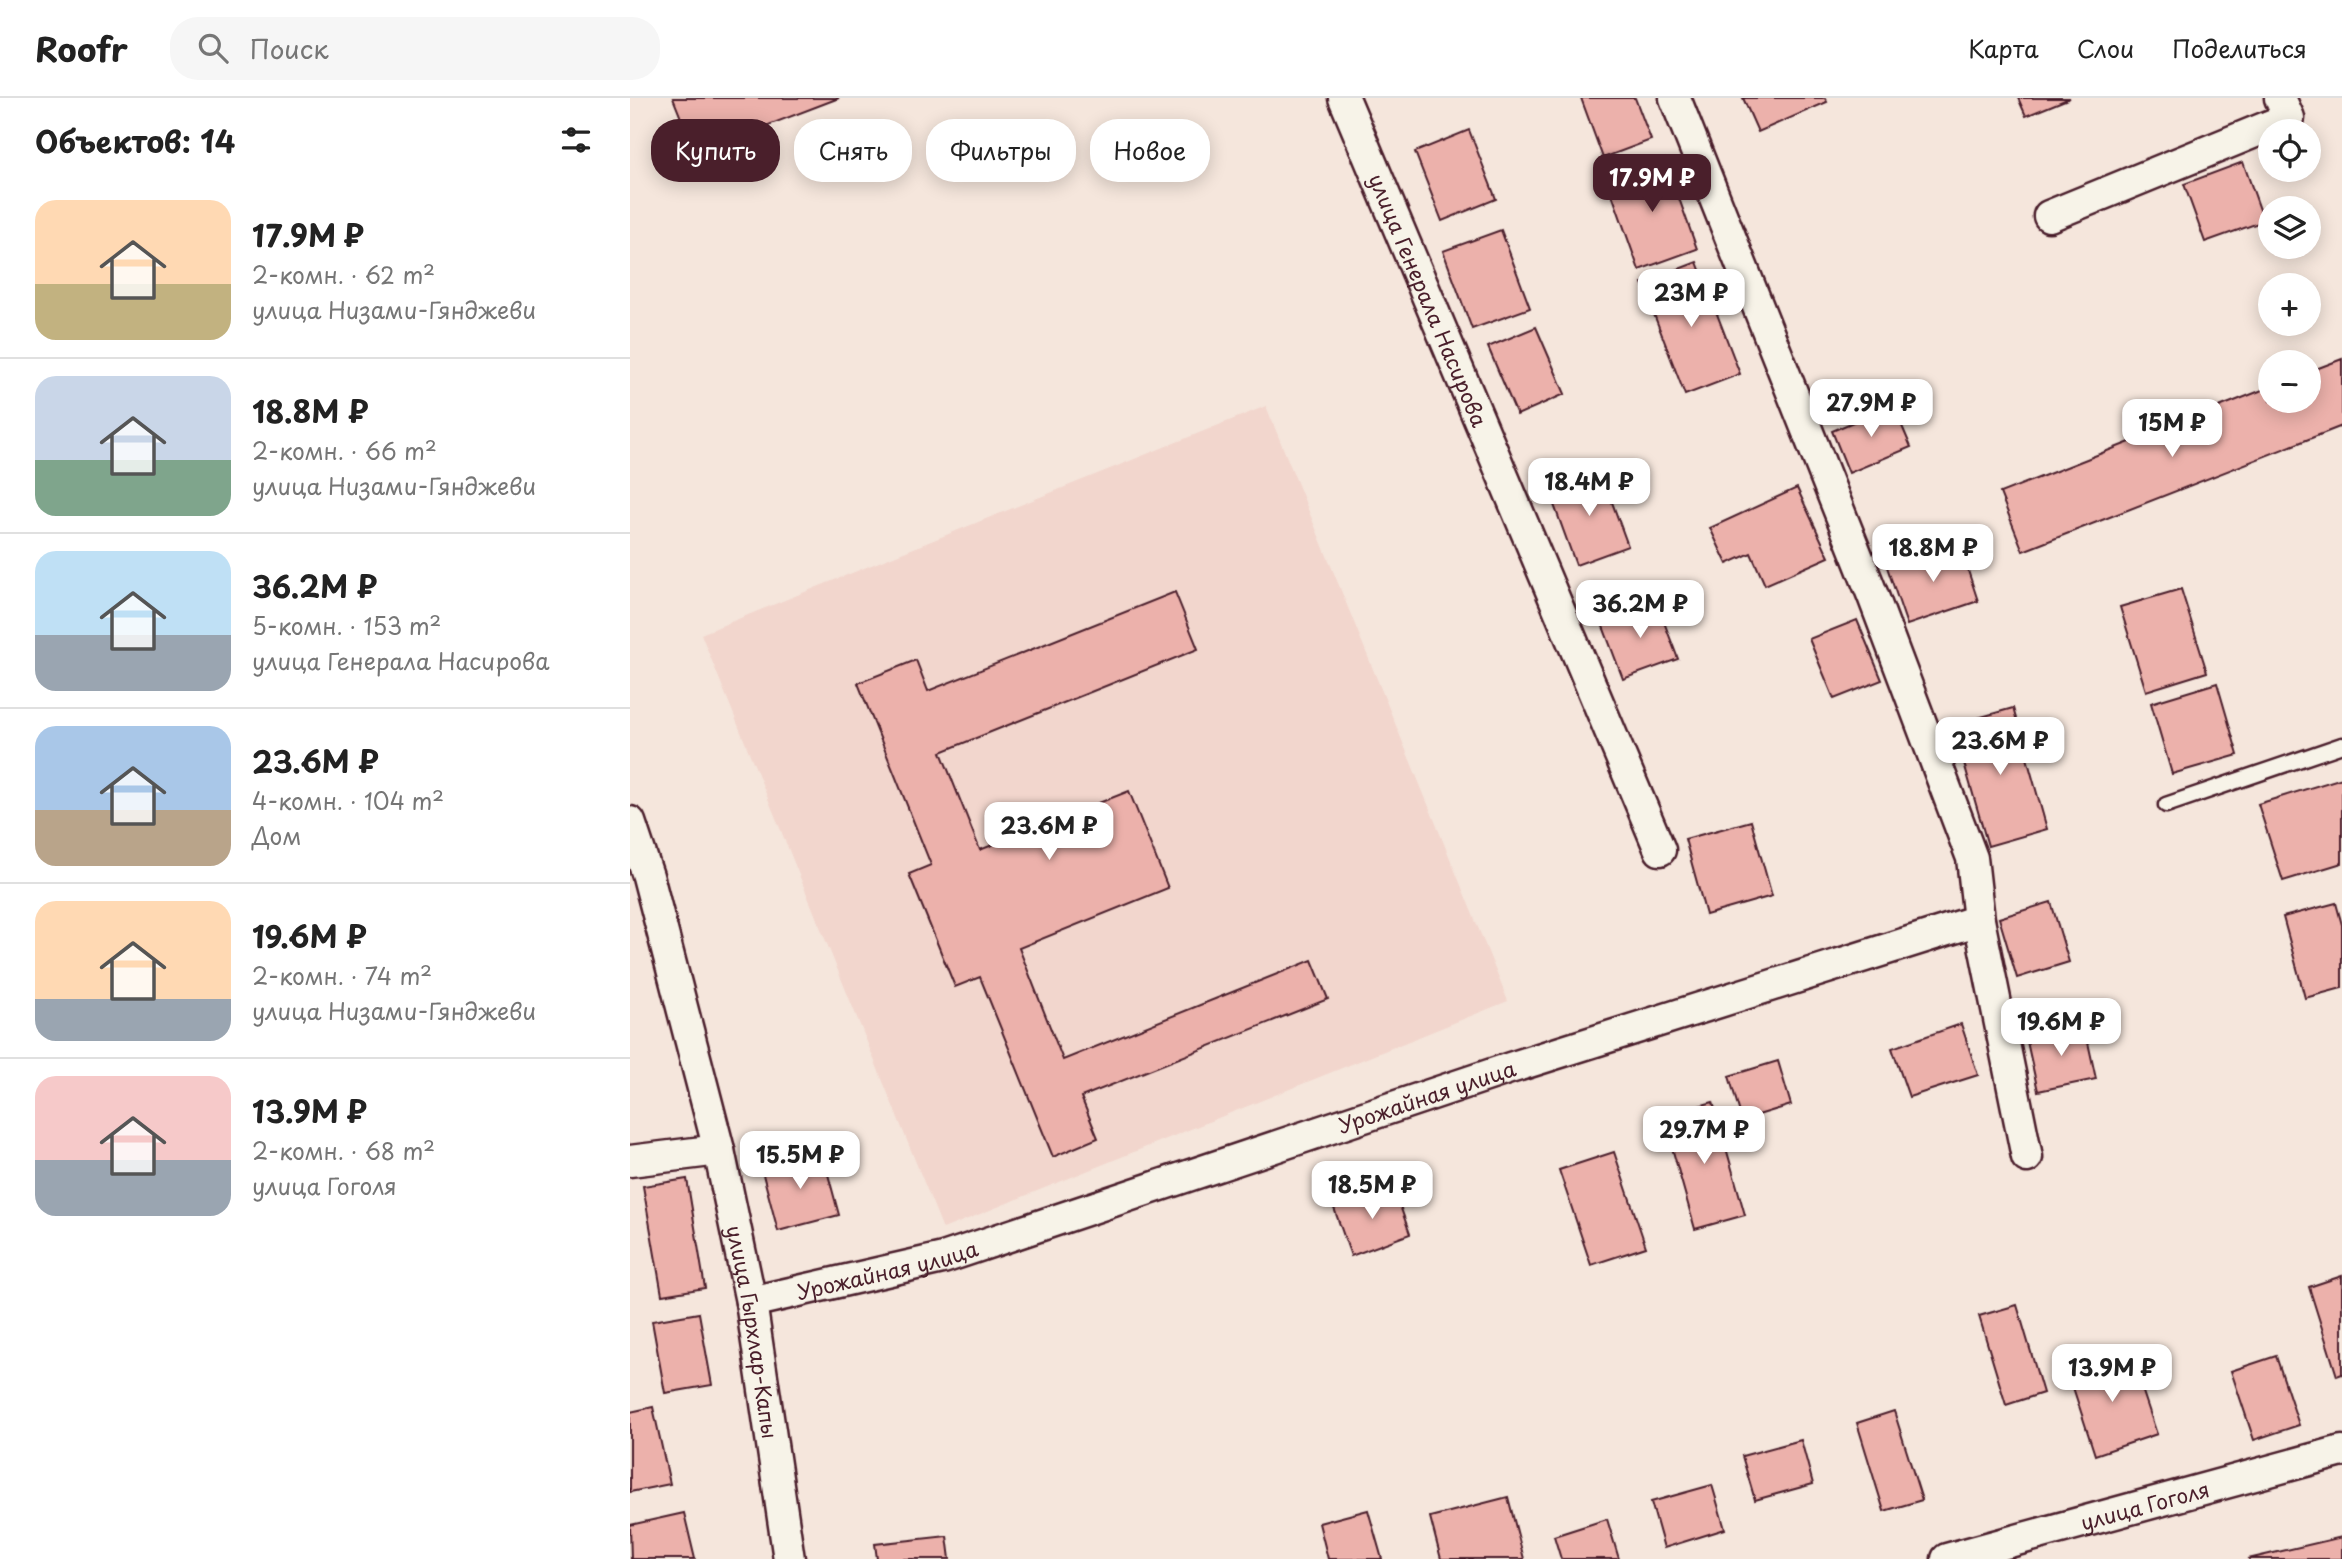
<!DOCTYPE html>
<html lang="ru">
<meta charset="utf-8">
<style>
:root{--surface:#fff;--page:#f6f6f6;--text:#222;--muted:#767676;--line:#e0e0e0;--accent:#4a1f2b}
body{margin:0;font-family:"Playpen Sans",sans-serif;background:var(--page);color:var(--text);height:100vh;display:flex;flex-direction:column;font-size:26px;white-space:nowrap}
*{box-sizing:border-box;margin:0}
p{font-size:23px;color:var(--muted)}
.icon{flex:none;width:38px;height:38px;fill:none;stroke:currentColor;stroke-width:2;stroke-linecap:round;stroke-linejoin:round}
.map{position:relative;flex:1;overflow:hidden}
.sheet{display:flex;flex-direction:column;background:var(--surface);width:630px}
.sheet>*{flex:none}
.banner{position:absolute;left:21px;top:21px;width:665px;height:63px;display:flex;gap:14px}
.tools{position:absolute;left:1628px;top:21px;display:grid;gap:14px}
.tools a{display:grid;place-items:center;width:63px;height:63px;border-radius:50%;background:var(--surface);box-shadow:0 4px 18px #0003;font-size:35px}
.price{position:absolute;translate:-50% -60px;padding:0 16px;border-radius:14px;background:#fff;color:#222;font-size:23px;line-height:46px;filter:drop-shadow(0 2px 4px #0008)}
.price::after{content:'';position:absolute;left:50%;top:42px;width:21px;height:16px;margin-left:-10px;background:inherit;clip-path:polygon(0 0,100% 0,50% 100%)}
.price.active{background:var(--accent);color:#fff}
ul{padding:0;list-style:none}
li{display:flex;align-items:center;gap:21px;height:175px;padding:0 35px}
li+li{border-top:2px solid var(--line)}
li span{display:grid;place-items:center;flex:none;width:196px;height:140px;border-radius:21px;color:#555}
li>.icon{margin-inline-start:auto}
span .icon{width:84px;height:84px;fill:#fffc;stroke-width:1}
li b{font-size:30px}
h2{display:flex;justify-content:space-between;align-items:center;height:84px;padding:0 35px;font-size:30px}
.chip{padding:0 24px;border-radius:28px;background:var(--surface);box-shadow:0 4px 18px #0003;font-size:24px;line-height:63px}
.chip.active{background:var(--accent);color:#fff}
header{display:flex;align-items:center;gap:42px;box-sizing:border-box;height:98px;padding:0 35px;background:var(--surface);border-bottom:2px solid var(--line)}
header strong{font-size:33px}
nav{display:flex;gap:38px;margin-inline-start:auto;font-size:24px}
.search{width:490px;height:63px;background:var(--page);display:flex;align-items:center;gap:18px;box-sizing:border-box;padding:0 24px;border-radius:28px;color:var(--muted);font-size:26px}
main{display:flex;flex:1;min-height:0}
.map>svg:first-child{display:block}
.built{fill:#f2d6cd}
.building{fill:#ecb1ab;stroke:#4a1f2b;stroke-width:2}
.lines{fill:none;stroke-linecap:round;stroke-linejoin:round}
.service-casing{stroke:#4a1f2b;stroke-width:19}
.minor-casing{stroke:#4a1f2b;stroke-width:35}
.service{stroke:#f7f3e8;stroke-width:14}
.minor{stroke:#f7f3e8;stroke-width:30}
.labels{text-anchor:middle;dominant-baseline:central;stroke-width:5;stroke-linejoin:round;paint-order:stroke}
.street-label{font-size:21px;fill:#4a1f2b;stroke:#f7f3e8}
</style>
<header>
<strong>Roofr</strong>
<div class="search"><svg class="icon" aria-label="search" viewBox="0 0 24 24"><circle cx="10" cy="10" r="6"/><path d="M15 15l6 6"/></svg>Поиск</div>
<nav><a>Карта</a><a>Слои</a><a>Поделиться</a></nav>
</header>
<main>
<section class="sheet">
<h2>Объектов: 14<svg class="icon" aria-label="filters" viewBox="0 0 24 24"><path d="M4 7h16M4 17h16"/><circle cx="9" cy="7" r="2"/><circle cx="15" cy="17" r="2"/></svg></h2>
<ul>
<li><span style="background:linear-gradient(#ffd9b3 60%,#c2b280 0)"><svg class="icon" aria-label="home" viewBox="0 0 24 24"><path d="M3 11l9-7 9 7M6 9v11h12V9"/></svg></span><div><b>17.9M ₽</b><p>2-комн. · 62 m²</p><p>улица Низами-Гянджеви</p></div></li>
<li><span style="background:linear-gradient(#c9d6e8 60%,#7fa58c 0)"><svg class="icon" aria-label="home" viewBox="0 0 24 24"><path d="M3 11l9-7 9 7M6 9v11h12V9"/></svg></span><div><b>18.8M ₽</b><p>2-комн. · 66 m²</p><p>улица Низами-Гянджеви</p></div></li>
<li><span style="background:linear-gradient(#bfe0f5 60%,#9aa5b1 0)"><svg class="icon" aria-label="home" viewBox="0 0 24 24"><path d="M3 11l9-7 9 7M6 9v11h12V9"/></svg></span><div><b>36.2M ₽</b><p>5-комн. · 153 m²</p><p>улица Генерала Насирова</p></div></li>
<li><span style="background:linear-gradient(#a9c7e8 60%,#b9a48a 0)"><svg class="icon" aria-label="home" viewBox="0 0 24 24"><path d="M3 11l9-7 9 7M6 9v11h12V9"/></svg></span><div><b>23.6M ₽</b><p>4-комн. · 104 m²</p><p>Дом</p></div></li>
<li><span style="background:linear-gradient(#ffd9b3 70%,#9aa5b1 0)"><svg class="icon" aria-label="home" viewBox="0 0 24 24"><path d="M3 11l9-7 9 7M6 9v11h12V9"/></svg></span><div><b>19.6M ₽</b><p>2-комн. · 74 m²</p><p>улица Низами-Гянджеви</p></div></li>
<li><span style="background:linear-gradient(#f6c9c9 60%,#9aa5b1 0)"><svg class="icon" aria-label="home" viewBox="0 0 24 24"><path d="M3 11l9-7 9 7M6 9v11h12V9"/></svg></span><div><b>13.9M ₽</b><p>2-комн. · 68 m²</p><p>улица Гоголя</p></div></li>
</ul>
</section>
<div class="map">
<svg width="1712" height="1461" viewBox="0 0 1712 1461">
<rect width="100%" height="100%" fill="#f5e6dc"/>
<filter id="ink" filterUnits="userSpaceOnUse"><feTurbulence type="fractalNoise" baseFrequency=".0143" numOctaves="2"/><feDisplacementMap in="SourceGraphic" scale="14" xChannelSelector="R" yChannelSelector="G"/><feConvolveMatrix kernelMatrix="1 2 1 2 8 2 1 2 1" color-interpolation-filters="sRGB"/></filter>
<g filter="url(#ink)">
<!-- built -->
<polygon class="built" points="636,308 878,903 313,1131 71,536"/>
<!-- building -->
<g class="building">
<polygon points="43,0 209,0 65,55"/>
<polygon points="951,0 1005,0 1021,42 973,60"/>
<polygon points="1113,0 1195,0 1197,4 1128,34"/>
<polygon points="1388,0 1440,0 1396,18"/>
<polygon points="839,32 866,101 812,123 785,54"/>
<polygon points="1035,61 1067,151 1009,172 977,82"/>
<polygon points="1613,64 1634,123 1575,144 1554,86"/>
<polygon points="871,132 900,210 842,231 813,153"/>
<polygon points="1067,164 1110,276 1055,297 1012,185"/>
<polygon points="906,229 935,296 887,317 858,249"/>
<polygon points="1712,261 1712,328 1393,453 1370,395 1640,289 1640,303 1678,303 1678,274"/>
<polygon points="1263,307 1281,349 1219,375 1202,333"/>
<polygon points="971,374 998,448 946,467 919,393"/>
<polygon points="1167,390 1199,459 1135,487 1121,455 1097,466 1080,430"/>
<polygon points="1329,445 1348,503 1277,527 1257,469"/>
<polygon points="1551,491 1577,574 1516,593 1490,509"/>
<polygon points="545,494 568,551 311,654 350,752 499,693 538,790 389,850 433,962 682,862 698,901 451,999 468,1040 423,1059 350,879 325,889 279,776 301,767 228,585 286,562 298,593"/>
<polygon points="1026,503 1048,561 993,581 971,523"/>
<polygon points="1227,522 1252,582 1204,601 1179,541"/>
<polygon points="1587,585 1608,657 1542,676 1521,605"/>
<polygon points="1383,610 1417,731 1358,748 1323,627"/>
<polygon points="1712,680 1712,765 1653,783 1628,706"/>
<polygon points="1121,723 1142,798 1076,817 1055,741"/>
<polygon points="1421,804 1439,864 1387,880 1369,820"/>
<polygon points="1706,805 1712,827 1712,890 1675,900 1653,819"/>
<polygon points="1331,926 1348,977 1279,999 1262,950"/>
<polygon points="1454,926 1466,981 1408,993 1396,939"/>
<polygon points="1148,963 1161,1007 1112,1022 1099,978"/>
<polygon points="1083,1004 1115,1117 1065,1131 1033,1018"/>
<polygon points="192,1054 209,1117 148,1133 131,1069"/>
<polygon points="984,1054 1016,1149 961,1167 929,1072"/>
<polygon points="57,1081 75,1190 32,1197 13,1088"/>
<polygon points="763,1088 780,1136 721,1158 704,1110"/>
<polygon points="1712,1178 1712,1276 1707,1278 1679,1189"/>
<polygon points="1387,1207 1413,1295 1376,1307 1349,1218"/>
<polygon points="69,1215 82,1287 35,1295 22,1223"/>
<polygon points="1500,1255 1527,1336 1465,1357 1438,1274"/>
<polygon points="1646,1258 1669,1327 1624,1342 1601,1273"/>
<polygon points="23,1309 40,1386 0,1394 0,1314"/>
<polygon points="1264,1313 1292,1402 1254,1413 1227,1325"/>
<polygon points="1171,1342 1183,1386 1125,1402 1112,1358"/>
<polygon points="1082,1387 1095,1431 1034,1450 1021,1404"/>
<polygon points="878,1399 894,1461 811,1461 800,1419"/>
<polygon points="738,1412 752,1461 698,1461 689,1425"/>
<polygon points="54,1415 65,1461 1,1461 0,1427"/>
<polygon points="977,1421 989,1461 931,1461 924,1438"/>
<polygon points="317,1438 320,1461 247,1461 245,1446"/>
<polygon points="1712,1439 1712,1461 1618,1461"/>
</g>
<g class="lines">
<defs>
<polyline id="service" points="1536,707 1712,647"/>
<g id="minor">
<path id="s1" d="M714,0L1030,752"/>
<polyline points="1045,0 1243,498 1342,760 1349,822 1397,1059"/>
<polyline points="1419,118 1659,20 1650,0"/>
<path id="s2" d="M0,724L18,778L89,1052L121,1204L159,1461"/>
<polyline points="0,1063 89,1052"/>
<path id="s3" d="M121,1204L313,1160L880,970L1349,822"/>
<path id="s4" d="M1317,1461L1712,1353"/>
</g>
</defs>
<!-- service casing -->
<use href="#service" class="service-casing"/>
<!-- minor casing -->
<use href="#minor" class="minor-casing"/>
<!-- service -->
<use href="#service" class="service"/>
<!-- minor -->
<use href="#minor" class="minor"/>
</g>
</g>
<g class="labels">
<!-- street labels -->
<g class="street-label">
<text stroke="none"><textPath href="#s1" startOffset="219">улица Генерала Насирова</textPath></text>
<text stroke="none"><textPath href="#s3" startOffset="707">Урожайная улица</textPath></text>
<text stroke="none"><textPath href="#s3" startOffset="140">Урожайная улица</textPath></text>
<text stroke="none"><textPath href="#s2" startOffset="525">улица Гырхлар-Капы</textPath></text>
<text stroke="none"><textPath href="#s4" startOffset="205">улица Гоголя</textPath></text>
</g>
</g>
</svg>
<div class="tools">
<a><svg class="icon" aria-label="locate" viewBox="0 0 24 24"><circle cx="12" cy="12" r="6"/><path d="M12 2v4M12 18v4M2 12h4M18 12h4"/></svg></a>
<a><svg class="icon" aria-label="layers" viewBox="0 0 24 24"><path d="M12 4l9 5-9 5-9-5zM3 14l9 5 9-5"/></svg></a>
<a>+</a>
<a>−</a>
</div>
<b class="price active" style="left:1022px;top:116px">17.9M ₽</b>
<b class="price" style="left:1061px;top:231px">23M ₽</b>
<b class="price" style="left:1241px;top:341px">27.9M ₽</b>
<b class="price" style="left:1542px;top:361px">15M ₽</b>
<b class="price" style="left:959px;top:420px">18.4M ₽</b>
<b class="price" style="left:1303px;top:486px">18.8M ₽</b>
<b class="price" style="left:1010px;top:542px">36.2M ₽</b>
<b class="price" style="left:1370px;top:679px">23.6M ₽</b>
<b class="price" style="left:419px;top:764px">23.6M ₽</b>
<b class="price" style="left:1431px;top:960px">19.6M ₽</b>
<b class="price" style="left:1074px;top:1068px">29.7M ₽</b>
<b class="price" style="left:170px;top:1093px">15.5M ₽</b>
<b class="price" style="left:742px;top:1123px">18.5M ₽</b>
<b class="price" style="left:1482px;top:1306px">13.9M ₽</b>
<div class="banner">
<a class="chip active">Купить</a>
<a class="chip">Снять</a>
<a class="chip">Фильтры</a>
<a class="chip">Новое</a>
</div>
</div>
</main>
